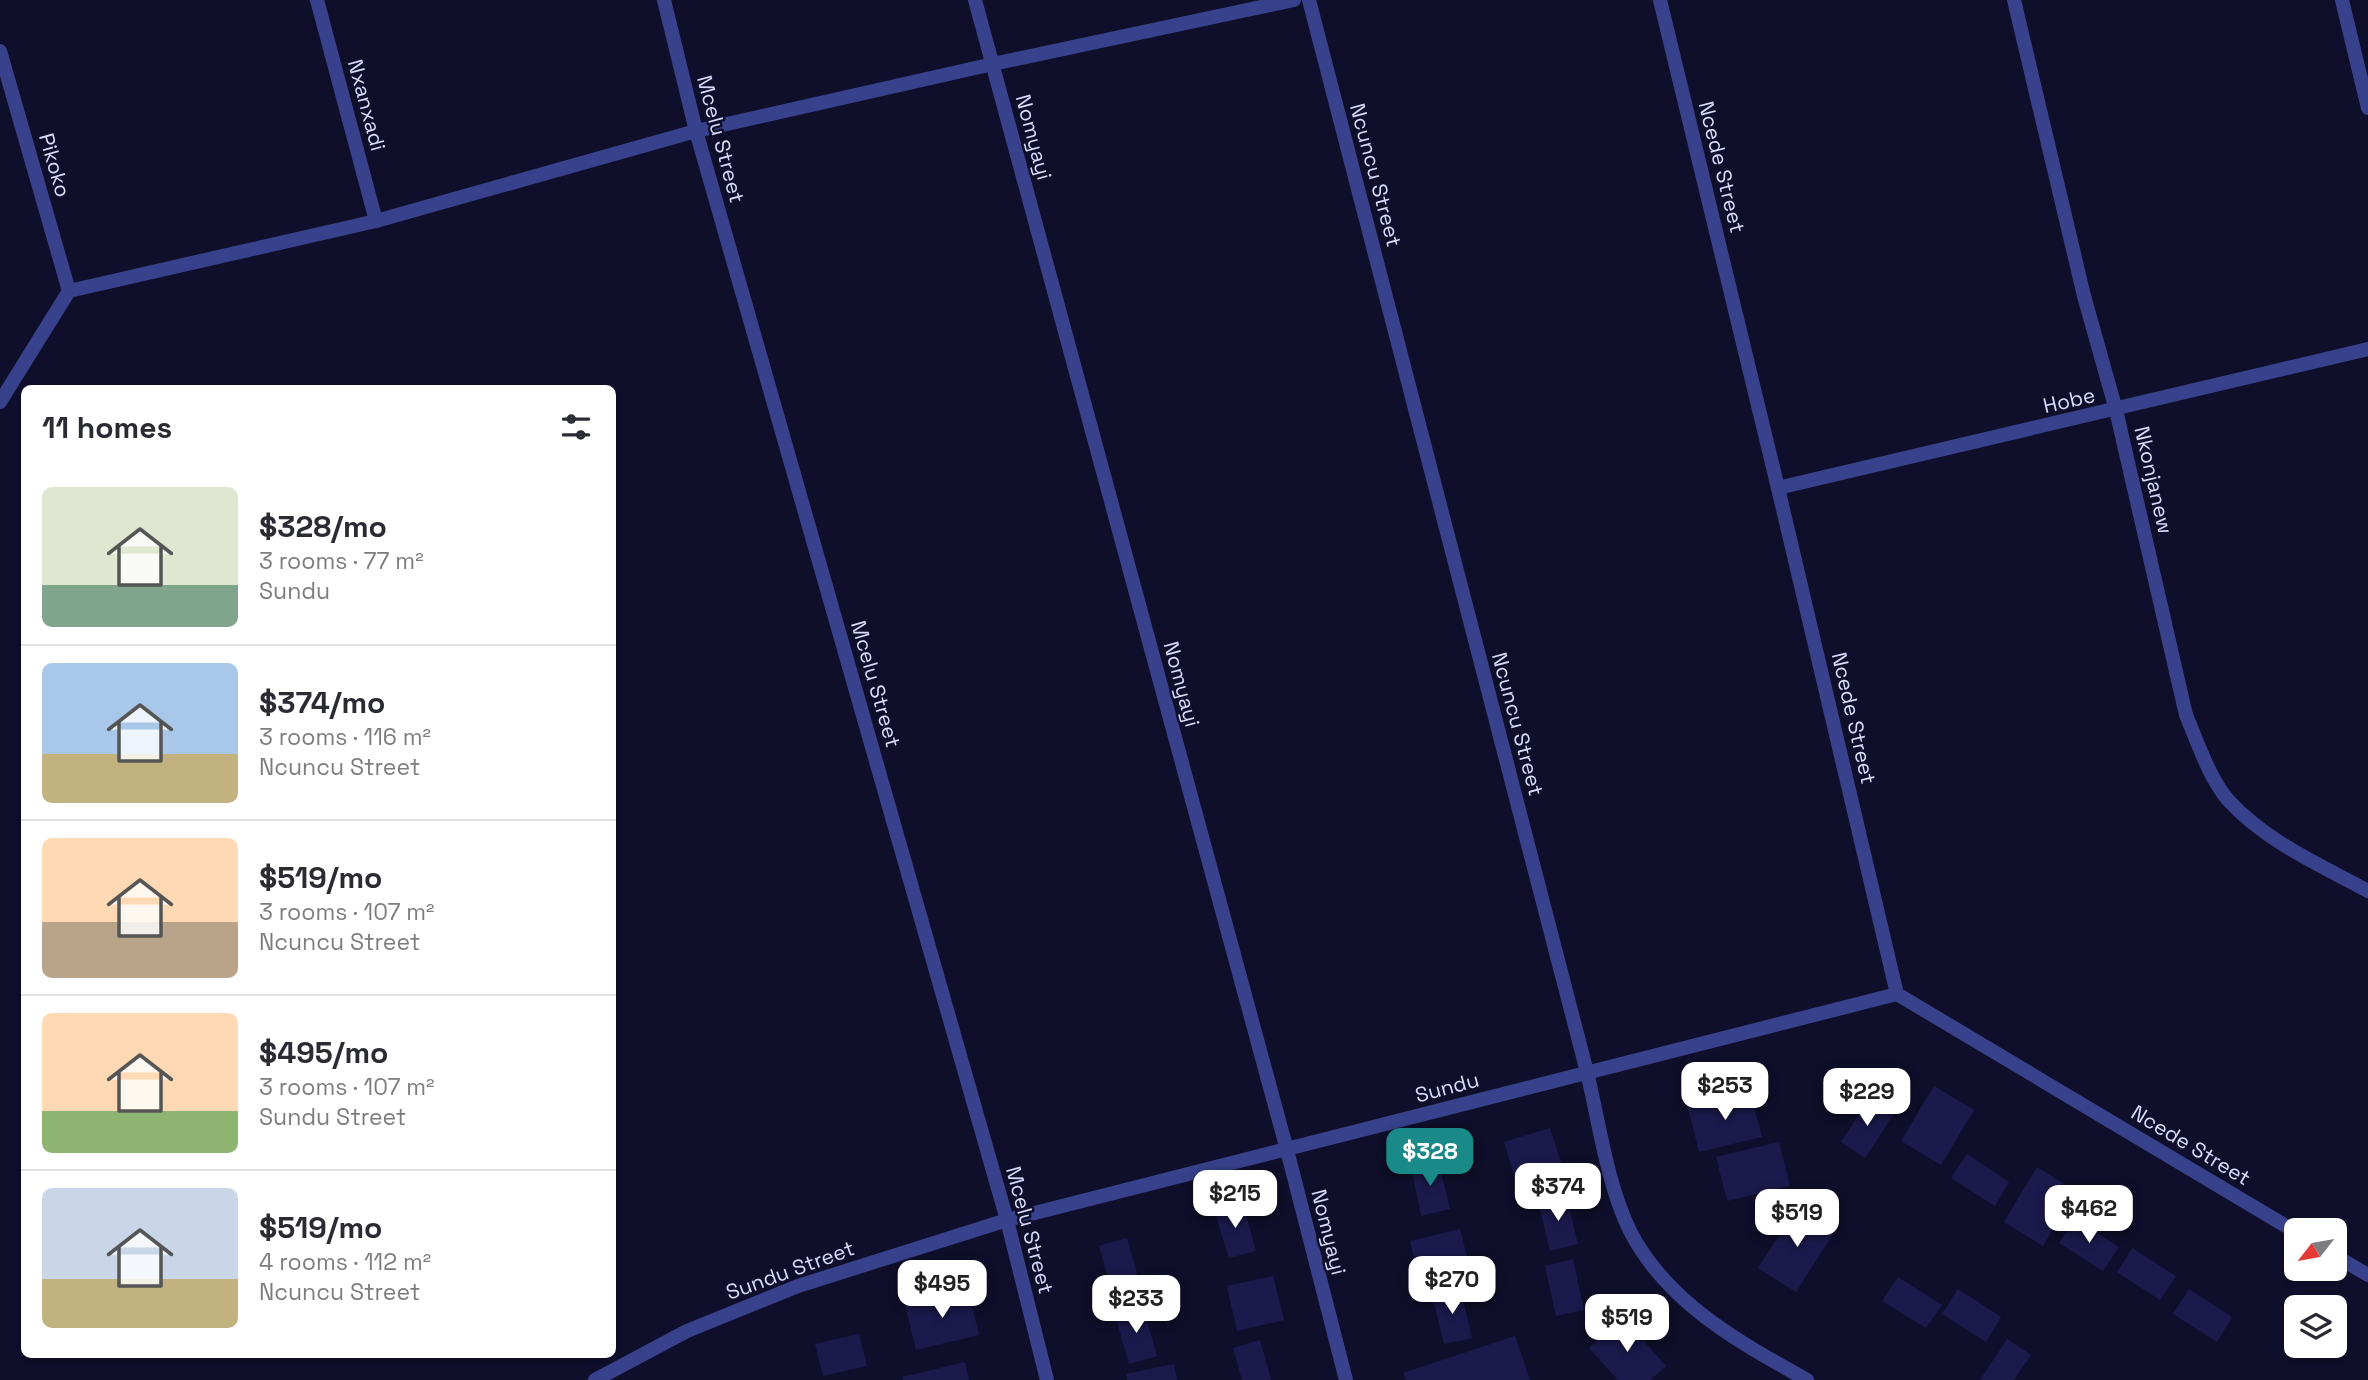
<!DOCTYPE html>
<meta charset="utf-8">
<style>
:root{--surface:#fff;--page:#f7f7f7;--text:#2b2b33;--muted:#7c7c81;--line:#e1e1e2;--accent:#1a8a88}
body{margin:0;font-family:"Space Grotesk",sans-serif;background:var(--page);color:var(--text);height:100vh;display:flex;flex-direction:column;font-size:26px;white-space:nowrap}
*{box-sizing:border-box;margin:0}
p{font-size:23px;color:var(--muted)}
.icon{flex:none;width:38px;height:38px;fill:none;stroke:currentColor;stroke-width:2;stroke-linecap:round;stroke-linejoin:round}
.map{position:relative;flex:1;overflow:hidden}
.sheet{position:absolute;left:21px;top:385px;width:595px;height:973px;display:flex;flex-direction:column;background:var(--surface);border-radius:10px;box-shadow:0 2px 5px #0004}
.sheet>*{flex:none}
.needle{width:46px;rotate:239deg}
.buttons{position:absolute;left:2284px;top:1218px;display:grid;gap:14px}
.buttons a{display:grid;place-items:center;width:63px;height:63px;border-radius:10px;background:var(--surface);box-shadow:0 2px 5px #0004;font-size:35px}
.price{position:absolute;translate:-50% -60px;padding:0 16px;border-radius:14px;background:#fff;color:#222;font-size:23px;line-height:46px;filter:drop-shadow(0 2px 4px #0008)}
.price::after{content:'';position:absolute;left:50%;top:42px;width:21px;height:16px;margin-left:-10px;background:inherit;clip-path:polygon(0 0,100% 0,50% 100%)}
.price.on{background:var(--accent);color:#fff}
ul{padding:0;list-style:none}
li{display:flex;align-items:center;gap:21px;height:175px;padding:0 21px}
li+li{border-top:2px solid var(--line)}
li span{display:grid;place-items:center;flex:none;width:196px;height:140px;border-radius:10px;color:#555}
li>.icon{margin-inline-start:auto}
span .icon{width:84px;height:84px;fill:#fffc;stroke-width:1}
li b{font-size:30px}
h2{display:flex;justify-content:space-between;align-items:center;height:84px;padding:0 21px;font-size:30px}
.map>svg:first-child{display:block}
.building{fill:#1c1a4d}
.lines{fill:none;stroke-linecap:round;stroke-linejoin:round}
.minor{stroke:#38428c;stroke-width:14}
.tertiary{stroke:#38428c;stroke-width:14}
.labels{text-anchor:middle;dominant-baseline:central;stroke-width:5;stroke-linejoin:round;paint-order:stroke}
.street-label{font-size:21px;fill:#d9dbff;stroke:#100f2b}
</style>
<div class="map">
<svg width="2368" height="1380" viewBox="0 0 2368 1380">
<rect width="100%" height="100%" fill="#100f2b"/>
<!-- building -->
<g class="building">
<polygon points="1934,1086 1974,1110 1941,1165 1901,1141"/>
<polygon points="1750,1092 1762,1137 1699,1152 1688,1107"/>
<polygon points="1869,1099 1893,1115 1865,1158 1841,1142"/>
<polygon points="1550,1128 1564,1172 1517,1186 1504,1142"/>
<polygon points="1779,1142 1790,1186 1727,1201 1716,1157"/>
<polygon points="1967,1154 2009,1182 1995,1206 1951,1178"/>
<polygon points="1438,1160 1450,1209 1421,1216 1411,1166"/>
<polygon points="2037,1167 2076,1191 2043,1246 2004,1222"/>
<polygon points="1566,1195 1578,1244 1550,1251 1538,1201"/>
<polygon points="1242,1201 1256,1251 1229,1258 1214,1209"/>
<polygon points="1799,1205 1836,1229 1796,1292 1758,1268"/>
<polygon points="2075,1219 2119,1247 2103,1271 2059,1243"/>
<polygon points="1460,1229 1467,1257 1417,1269 1410,1241"/>
<polygon points="1127,1238 1141,1287 1113,1295 1099,1246"/>
<polygon points="2132,1248 2176,1276 2160,1300 2117,1272"/>
<polygon points="1573,1259 1584,1310 1556,1316 1545,1266"/>
<polygon points="1273,1276 1284,1320 1237,1331 1227,1286"/>
<polygon points="1898,1277 1942,1305 1926,1328 1882,1301"/>
<polygon points="1460,1288 1472,1338 1444,1344 1432,1294"/>
<polygon points="1958,1289 2001,1317 1986,1342 1942,1314"/>
<polygon points="2189,1289 2232,1317 2217,1342 2173,1314"/>
<polygon points="968,1290 979,1335 916,1350 905,1305"/>
<polygon points="1143,1306 1157,1356 1129,1364 1115,1314"/>
<polygon points="1623,1318 1666,1366 1650,1380 1618,1380 1589,1348"/>
<polygon points="859,1334 867,1366 823,1376 815,1344"/>
<polygon points="1515,1336 1530,1380 1406,1380 1403,1373"/>
<polygon points="2007,1339 2031,1355 2014,1380 1980,1380"/>
<polygon points="1260,1340 1271,1380 1242,1380 1233,1348"/>
<polygon points="965,1362 969,1380 903,1380 902,1377"/>
<polygon points="1174,1364 1177,1380 1127,1380 1126,1374"/>
</g>
<g class="lines">
<!-- minor -->
<g class="minor">
<polyline points="317,0 376,221"/>
<polyline points="664,0 696,131 1007,1220 1047,1380"/>
<polyline points="975,0 1287,1150 1346,1380"/>
<path d="M1309,0L1587,1072C1599,1122 1607,1184 1630,1231C1667,1303 1739,1342 1807,1380"/>
<path d="M2014,0L2084,296L2116,410L2186,715C2198,743 2209,778 2229,801C2267,842 2320,865 2368,891"/>
<polyline points="2342,0 2368,108"/>
<polyline points="0,51 69,291"/>
<polyline points="0,402 69,291 376,221 696,131 993,64 1294,0"/>
<polyline points="1778,488 2368,349"/>
<polyline points="595,1380 687,1331 798,1286 1007,1220 1897,994"/>
</g>
<!-- tertiary -->
<g class="tertiary">
<polyline points="1660,0 1778,488 1897,994 2296,1232"/>
<polyline points="2334,1255 2368,1275"/>
</g>
</g>
<g class="labels">
<!-- street labels -->
<g class="street-label">
<text transform="translate(367 105) rotate(75)">Nxanxadi</text>
<text transform="translate(1034 137) rotate(75)">Nomyayi</text>
<text transform="translate(721 139) rotate(75)">Mcelu Street</text>
<text transform="translate(55 165) rotate(74)">Pikoko</text>
<text transform="translate(1722 167) rotate(76)">Ncede Street</text>
<text transform="translate(1376 175) rotate(75)">Ncuncu Street</text>
<text transform="translate(2069 400) rotate(-13)">Hobe</text>
<text transform="translate(2154 480) rotate(77)">Nkonjanew</text>
<text transform="translate(876 684) rotate(74)">Mcelu Street</text>
<text transform="translate(1182 684) rotate(75)">Nomyayi</text>
<text transform="translate(1854 718) rotate(77)">Ncede Street</text>
<text transform="translate(1518 724) rotate(75)">Ncuncu Street</text>
<text transform="translate(1447 1087) rotate(-15)">Sundu</text>
<text transform="translate(2191 1145) rotate(31)">Ncede Street</text>
<text transform="translate(1030 1230) rotate(75)">Mcelu Street</text>
<text transform="translate(1329 1232) rotate(76)">Nomyayi</text>
<text transform="translate(790 1270) rotate(-20)">Sundu Street</text>
</g>
</g>
</svg>
<div class="buttons">
<a><svg class="needle" viewBox="-14 -14 28 28"><path d="M0-13l5 13h-10z" fill="#e53935"/><path d="M0 13l5-13h-10z" fill="#7c7c81"/></svg></a>
<a><svg class="icon" aria-label="layers" viewBox="0 0 24 24"><path d="M12 4l9 5-9 5-9-5zM3 14l9 5 9-5"/></svg></a>
</div>
<b class="price" style="left:1725px;top:1122px">$253</b>
<b class="price" style="left:1867px;top:1128px">$229</b>
<b class="price on" style="left:1430px;top:1188px">$328</b>
<b class="price" style="left:1558px;top:1223px">$374</b>
<b class="price" style="left:1235px;top:1230px">$215</b>
<b class="price" style="left:2089px;top:1245px">$462</b>
<b class="price" style="left:1797px;top:1249px">$519</b>
<b class="price" style="left:1452px;top:1316px">$270</b>
<b class="price" style="left:942px;top:1320px">$495</b>
<b class="price" style="left:1136px;top:1335px">$233</b>
<b class="price" style="left:1627px;top:1354px">$519</b>
<section class="sheet">
<h2>11 homes<svg class="icon" aria-label="filters" viewBox="0 0 24 24"><path d="M4 7h16M4 17h16"/><circle cx="9" cy="7" r="2"/><circle cx="15" cy="17" r="2"/></svg></h2>
<ul>
<li><span style="background:linear-gradient(#dfe7d0 70%,#7fa58c 0)"><svg class="icon" aria-label="home" viewBox="0 0 24 24"><path d="M3 11l9-7 9 7M6 9v11h12V9"/></svg></span><div><b>$328/mo</b><p>3 rooms · 77 m²</p><p>Sundu</p></div></li>
<li><span style="background:linear-gradient(#a9c7e8 65%,#c2b280 0)"><svg class="icon" aria-label="home" viewBox="0 0 24 24"><path d="M3 11l9-7 9 7M6 9v11h12V9"/></svg></span><div><b>$374/mo</b><p>3 rooms · 116 m²</p><p>Ncuncu Street</p></div></li>
<li><span style="background:linear-gradient(#ffd9b3 60%,#b9a48a 0)"><svg class="icon" aria-label="home" viewBox="0 0 24 24"><path d="M3 11l9-7 9 7M6 9v11h12V9"/></svg></span><div><b>$519/mo</b><p>3 rooms · 107 m²</p><p>Ncuncu Street</p></div></li>
<li><span style="background:linear-gradient(#ffd9b3 70%,#8fb573 0)"><svg class="icon" aria-label="home" viewBox="0 0 24 24"><path d="M3 11l9-7 9 7M6 9v11h12V9"/></svg></span><div><b>$495/mo</b><p>3 rooms · 107 m²</p><p>Sundu Street</p></div></li>
<li><span style="background:linear-gradient(#c9d6e8 65%,#c2b280 0)"><svg class="icon" aria-label="home" viewBox="0 0 24 24"><path d="M3 11l9-7 9 7M6 9v11h12V9"/></svg></span><div><b>$519/mo</b><p>4 rooms · 112 m²</p><p>Ncuncu Street</p></div></li>
</ul>
</section>
</div>
